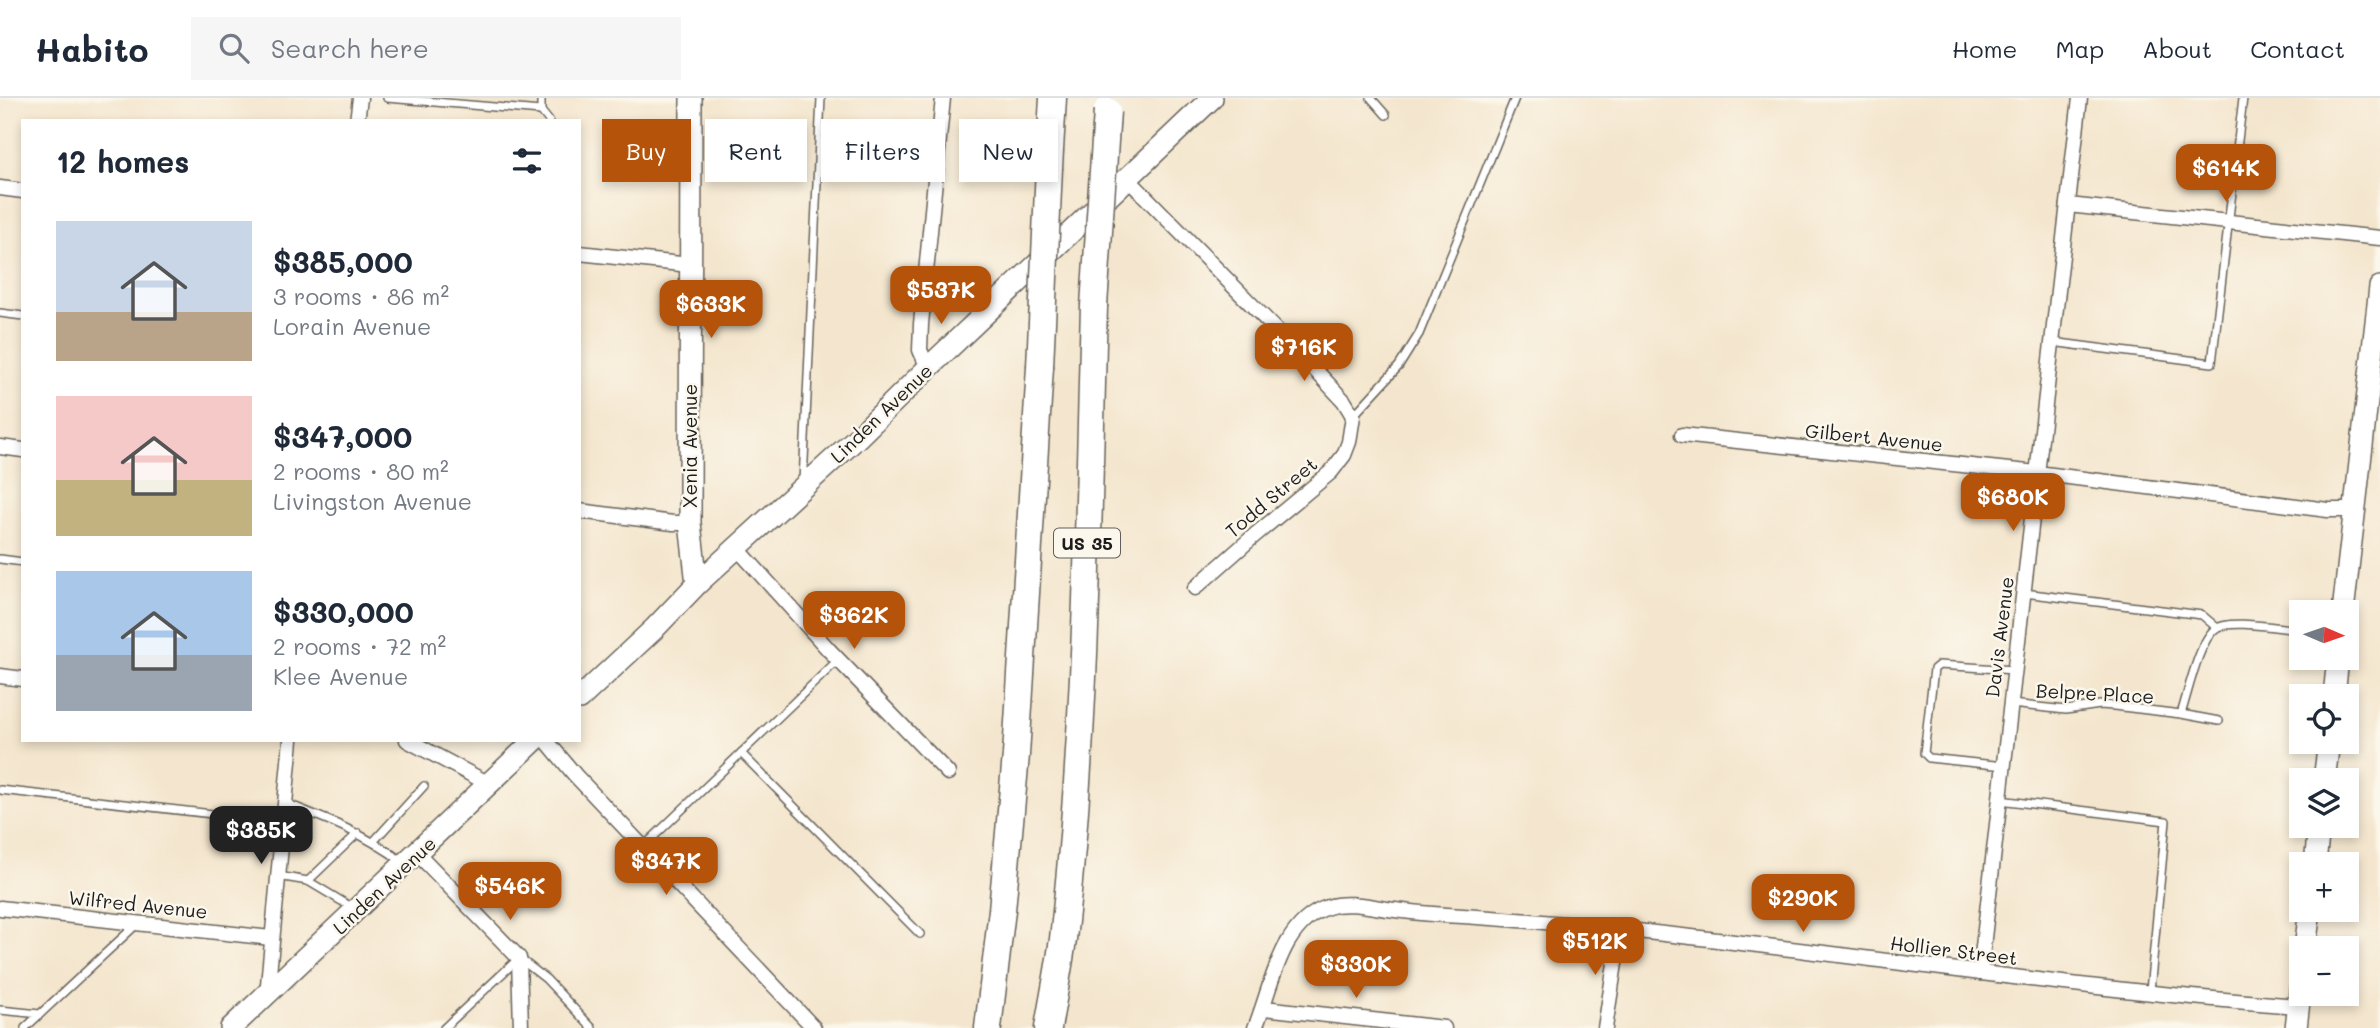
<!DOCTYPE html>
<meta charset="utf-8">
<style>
:root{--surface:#fff;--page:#f6f6f7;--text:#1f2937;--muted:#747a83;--line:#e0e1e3;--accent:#b45309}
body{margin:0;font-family:Mali,sans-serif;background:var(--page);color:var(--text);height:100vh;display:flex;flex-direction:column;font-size:26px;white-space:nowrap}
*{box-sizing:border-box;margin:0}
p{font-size:23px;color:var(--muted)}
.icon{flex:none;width:38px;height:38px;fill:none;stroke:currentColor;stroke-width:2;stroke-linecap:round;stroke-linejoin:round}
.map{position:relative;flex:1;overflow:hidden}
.sheet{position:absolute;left:21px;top:21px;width:560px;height:623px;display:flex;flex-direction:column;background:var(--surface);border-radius:0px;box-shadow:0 4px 10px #0003}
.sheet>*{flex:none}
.hud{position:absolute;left:602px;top:21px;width:665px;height:63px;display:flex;gap:14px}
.needle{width:46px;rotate:92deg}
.controls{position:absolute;left:2289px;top:502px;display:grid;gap:14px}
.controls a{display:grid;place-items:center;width:70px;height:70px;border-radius:0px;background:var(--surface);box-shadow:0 4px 10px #0003;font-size:35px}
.price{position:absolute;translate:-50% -60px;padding:0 16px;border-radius:14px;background:var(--accent);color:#fff;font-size:23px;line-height:46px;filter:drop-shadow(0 2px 4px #0008)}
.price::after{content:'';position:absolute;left:50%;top:42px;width:21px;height:16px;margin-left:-10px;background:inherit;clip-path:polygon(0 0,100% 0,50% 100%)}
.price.active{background:#222;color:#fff}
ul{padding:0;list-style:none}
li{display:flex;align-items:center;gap:21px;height:175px;padding:0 35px}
li span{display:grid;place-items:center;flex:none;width:196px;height:140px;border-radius:0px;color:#555}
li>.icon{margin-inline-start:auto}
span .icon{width:84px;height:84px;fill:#fffc;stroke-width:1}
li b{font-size:30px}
h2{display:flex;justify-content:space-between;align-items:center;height:84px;padding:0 35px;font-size:30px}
.chip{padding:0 24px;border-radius:0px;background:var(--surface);box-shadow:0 4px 10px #0003;font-size:24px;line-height:63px}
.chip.active{background:var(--accent);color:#fff}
header{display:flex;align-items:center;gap:42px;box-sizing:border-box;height:98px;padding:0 35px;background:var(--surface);border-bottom:2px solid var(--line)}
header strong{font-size:33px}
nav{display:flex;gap:38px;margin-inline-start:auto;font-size:24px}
.search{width:490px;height:63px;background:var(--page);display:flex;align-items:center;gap:18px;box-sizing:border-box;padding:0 24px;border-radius:0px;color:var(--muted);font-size:26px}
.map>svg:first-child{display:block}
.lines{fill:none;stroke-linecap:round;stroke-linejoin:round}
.lane-casing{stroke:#68635a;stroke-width:10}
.street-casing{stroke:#68635a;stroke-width:17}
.secondary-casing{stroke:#68635a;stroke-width:24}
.highway-casing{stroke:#68635a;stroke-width:29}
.lane{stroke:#fff;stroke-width:7}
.street{stroke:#fff;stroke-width:14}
.secondary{stroke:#fff;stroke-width:21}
.highway{stroke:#fff;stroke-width:26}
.highway-bridge-casing{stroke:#68635a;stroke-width:29;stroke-linecap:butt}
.highway-bridge{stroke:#fff;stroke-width:26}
.labels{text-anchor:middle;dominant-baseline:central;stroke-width:5;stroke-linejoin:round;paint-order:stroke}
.shield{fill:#fbf7ec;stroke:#5f5e5a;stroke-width:2}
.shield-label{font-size:18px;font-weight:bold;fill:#1c1c1c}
.street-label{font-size:19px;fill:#1c1c1c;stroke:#fbf7ec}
</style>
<header>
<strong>Habito</strong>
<div class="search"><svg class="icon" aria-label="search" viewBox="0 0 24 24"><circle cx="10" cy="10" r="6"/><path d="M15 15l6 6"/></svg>Search here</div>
<nav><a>Home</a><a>Map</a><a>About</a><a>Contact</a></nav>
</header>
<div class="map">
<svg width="2380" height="930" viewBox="0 0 2380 930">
<rect width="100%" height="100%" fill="#fbf7ec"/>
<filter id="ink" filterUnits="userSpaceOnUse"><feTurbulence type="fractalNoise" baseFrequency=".0143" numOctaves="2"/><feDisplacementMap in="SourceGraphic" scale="14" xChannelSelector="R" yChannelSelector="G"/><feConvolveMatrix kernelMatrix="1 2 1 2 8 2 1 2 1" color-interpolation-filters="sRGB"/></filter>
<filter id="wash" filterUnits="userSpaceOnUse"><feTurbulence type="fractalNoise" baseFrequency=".00686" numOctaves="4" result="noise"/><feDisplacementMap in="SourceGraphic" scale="28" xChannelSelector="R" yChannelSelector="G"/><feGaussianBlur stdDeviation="1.57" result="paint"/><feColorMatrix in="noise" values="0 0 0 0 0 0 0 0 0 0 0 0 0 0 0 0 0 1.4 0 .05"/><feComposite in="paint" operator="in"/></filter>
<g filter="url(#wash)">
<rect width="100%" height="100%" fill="#f4e6ce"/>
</g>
<g filter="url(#ink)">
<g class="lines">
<defs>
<g id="lane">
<polyline points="387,0 541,13"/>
<polyline points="541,0 541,13 549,23"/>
<polyline points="1371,0 1386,17"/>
<polyline points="0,215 23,218"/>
<polyline points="2052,244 2212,265 2243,0"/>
<polyline points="1354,317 1399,268 1419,236 1515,0"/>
<polyline points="803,384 821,0"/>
<polyline points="0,461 23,464"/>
<polyline points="2024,495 2202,517 2216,529"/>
<polyline points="2011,606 2066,612 2100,607 2114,608 2181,616 2219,623"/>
<path d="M2181,616C2188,595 2199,543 2215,531C2229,520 2283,531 2301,532"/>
<polyline points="741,655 920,836"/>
<polyline points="2004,668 1929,660 1924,655 1934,571 1939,567 2014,572"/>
<polyline points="0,692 283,724"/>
<polyline points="2000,702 2166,723 2150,893"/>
<path d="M285,705C329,722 365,736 403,764"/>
<polyline points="374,743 424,688"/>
<polyline points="643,749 838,562"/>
<polyline points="278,778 308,783 353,810"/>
<polyline points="308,783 358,735"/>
<polyline points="0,912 40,916"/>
<polyline points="25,930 137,826"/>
<polyline points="444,930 519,860 546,881 592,930"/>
</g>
<g id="street">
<polyline points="357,23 360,0"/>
<polyline points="1127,80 1306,262 1344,303 1353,318 1349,344 1344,357 1331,374 1255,437 1195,490"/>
<polyline points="0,90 23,93"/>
<polyline points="2068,107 2380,140"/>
<polyline points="579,155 690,167"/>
<polyline points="928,270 920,252 921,226 943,0"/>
<polyline points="1682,337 2037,375 2328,412 2355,412"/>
<polyline points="0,349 23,352"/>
<polyline points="579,413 673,425 690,425"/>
<polyline points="737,450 829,552 948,675"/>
<polyline points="0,578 23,581"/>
<polyline points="407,642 489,686"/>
<polyline points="546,642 575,677 814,930"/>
<polyline points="417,755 519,860 521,930"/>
<polyline points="0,810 271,840"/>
<polyline points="1980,875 2080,0"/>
<polyline points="267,897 291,642"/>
<polyline points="1264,910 1444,930"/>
<path d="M1255,930C1272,889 1280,825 1328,809C1348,802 1375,810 1395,812C1418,815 1440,817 1463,818C1742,836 2019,888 2299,908"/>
<polyline points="1605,930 1620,833"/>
</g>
<g id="secondary">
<polyline points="691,0 690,425 697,486"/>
<polyline points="2343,514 2380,189"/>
<polyline points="2334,598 2338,560"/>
<polyline points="579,601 654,531 697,486 858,339 928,270 1212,0"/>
<polyline points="2324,682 2329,644"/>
<polyline points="2315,766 2319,728"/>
<polyline points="2305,850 2310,812"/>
<polyline points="231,930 535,642"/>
<polyline points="2296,930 2301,886"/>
</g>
<g id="highway">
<polyline points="1049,69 1053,0"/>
<polyline points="988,930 1002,812 1016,657 1040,269"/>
<path d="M1048,930C1053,900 1059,871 1063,841C1087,631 1088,419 1094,208"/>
</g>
</defs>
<!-- lane casing -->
<use href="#lane" class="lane-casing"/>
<!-- street casing -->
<use href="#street" class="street-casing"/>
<!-- secondary casing -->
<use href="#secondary" class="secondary-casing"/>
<!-- highway casing -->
<use href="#highway" class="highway-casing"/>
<!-- lane -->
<use href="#lane" class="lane"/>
<!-- street -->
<use href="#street" class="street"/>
<!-- secondary -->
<use href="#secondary" class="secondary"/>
<!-- highway -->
<use href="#highway" class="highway"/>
<defs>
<g id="highway-bridge">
<polyline points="1094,208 1107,13"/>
<polyline points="1040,269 1049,69"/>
</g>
</defs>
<!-- highway-bridge casing -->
<use href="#highway-bridge" class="highway-bridge-casing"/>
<!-- highway-bridge -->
<use href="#highway-bridge" class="highway-bridge"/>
</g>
</g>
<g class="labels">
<!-- shield labels -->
<rect class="shield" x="1054" y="430.5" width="66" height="29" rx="5"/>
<g class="shield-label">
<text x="1087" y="445">US 35</text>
</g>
<!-- street labels -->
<g class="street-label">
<text transform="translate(881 315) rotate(-44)">Linden Avenue</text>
<text transform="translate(1874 339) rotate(6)">Gilbert Avenue</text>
<text transform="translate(689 348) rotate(-90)">Xenia Avenue</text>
<text transform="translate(1271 399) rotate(-40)">Todd Street</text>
<text transform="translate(1999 539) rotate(-83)">Davis Avenue</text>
<text transform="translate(2095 595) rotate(3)">Belpre Place</text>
<text transform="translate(384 787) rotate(-43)">Linden Avenue</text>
<text transform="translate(138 806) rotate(6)">Wilfred Avenue</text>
<text transform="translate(1954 852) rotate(7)">Hollier Street</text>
</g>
</g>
</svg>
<div class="controls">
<a><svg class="needle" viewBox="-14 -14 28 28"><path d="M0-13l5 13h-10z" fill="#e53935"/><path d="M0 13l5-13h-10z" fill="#747a83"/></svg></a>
<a><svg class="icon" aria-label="locate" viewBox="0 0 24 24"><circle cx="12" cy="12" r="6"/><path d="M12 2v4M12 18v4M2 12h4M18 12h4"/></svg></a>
<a><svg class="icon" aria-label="layers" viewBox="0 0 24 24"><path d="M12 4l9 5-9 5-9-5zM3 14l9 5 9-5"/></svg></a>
<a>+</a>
<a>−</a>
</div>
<b class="price" style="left:2226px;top:106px">$614K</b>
<b class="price" style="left:941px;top:228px">$537K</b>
<b class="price" style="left:711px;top:242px">$633K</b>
<b class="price" style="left:1304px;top:285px">$716K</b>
<b class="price" style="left:2013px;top:435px">$680K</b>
<b class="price" style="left:854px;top:553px">$362K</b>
<b class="price active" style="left:261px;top:768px">$385K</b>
<b class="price" style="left:666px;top:799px">$347K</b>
<b class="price" style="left:510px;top:824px">$546K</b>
<b class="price" style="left:1803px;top:836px">$290K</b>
<b class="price" style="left:1595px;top:879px">$512K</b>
<b class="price" style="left:1356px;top:902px">$330K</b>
<div class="hud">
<a class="chip active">Buy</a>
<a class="chip">Rent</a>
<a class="chip">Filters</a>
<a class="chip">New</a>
</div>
<section class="sheet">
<h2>12 homes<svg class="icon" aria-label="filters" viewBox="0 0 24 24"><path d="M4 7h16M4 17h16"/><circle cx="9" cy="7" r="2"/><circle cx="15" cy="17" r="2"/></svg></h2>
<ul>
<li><span style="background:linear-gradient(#c9d6e8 65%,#b9a48a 0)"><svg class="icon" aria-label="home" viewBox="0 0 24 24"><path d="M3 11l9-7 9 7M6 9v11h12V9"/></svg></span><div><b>$385,000</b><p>3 rooms · 86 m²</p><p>Lorain Avenue</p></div></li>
<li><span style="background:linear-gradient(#f6c9c9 60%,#c2b280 0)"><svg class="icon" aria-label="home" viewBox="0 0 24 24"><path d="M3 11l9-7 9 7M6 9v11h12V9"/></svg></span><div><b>$347,000</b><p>2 rooms · 80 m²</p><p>Livingston Avenue</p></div></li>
<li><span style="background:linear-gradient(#a9c7e8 60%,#9aa5b1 0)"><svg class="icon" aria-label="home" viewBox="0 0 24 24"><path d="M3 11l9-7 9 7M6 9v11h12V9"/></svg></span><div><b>$330,000</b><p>2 rooms · 72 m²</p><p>Klee Avenue</p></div></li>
</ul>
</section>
</div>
